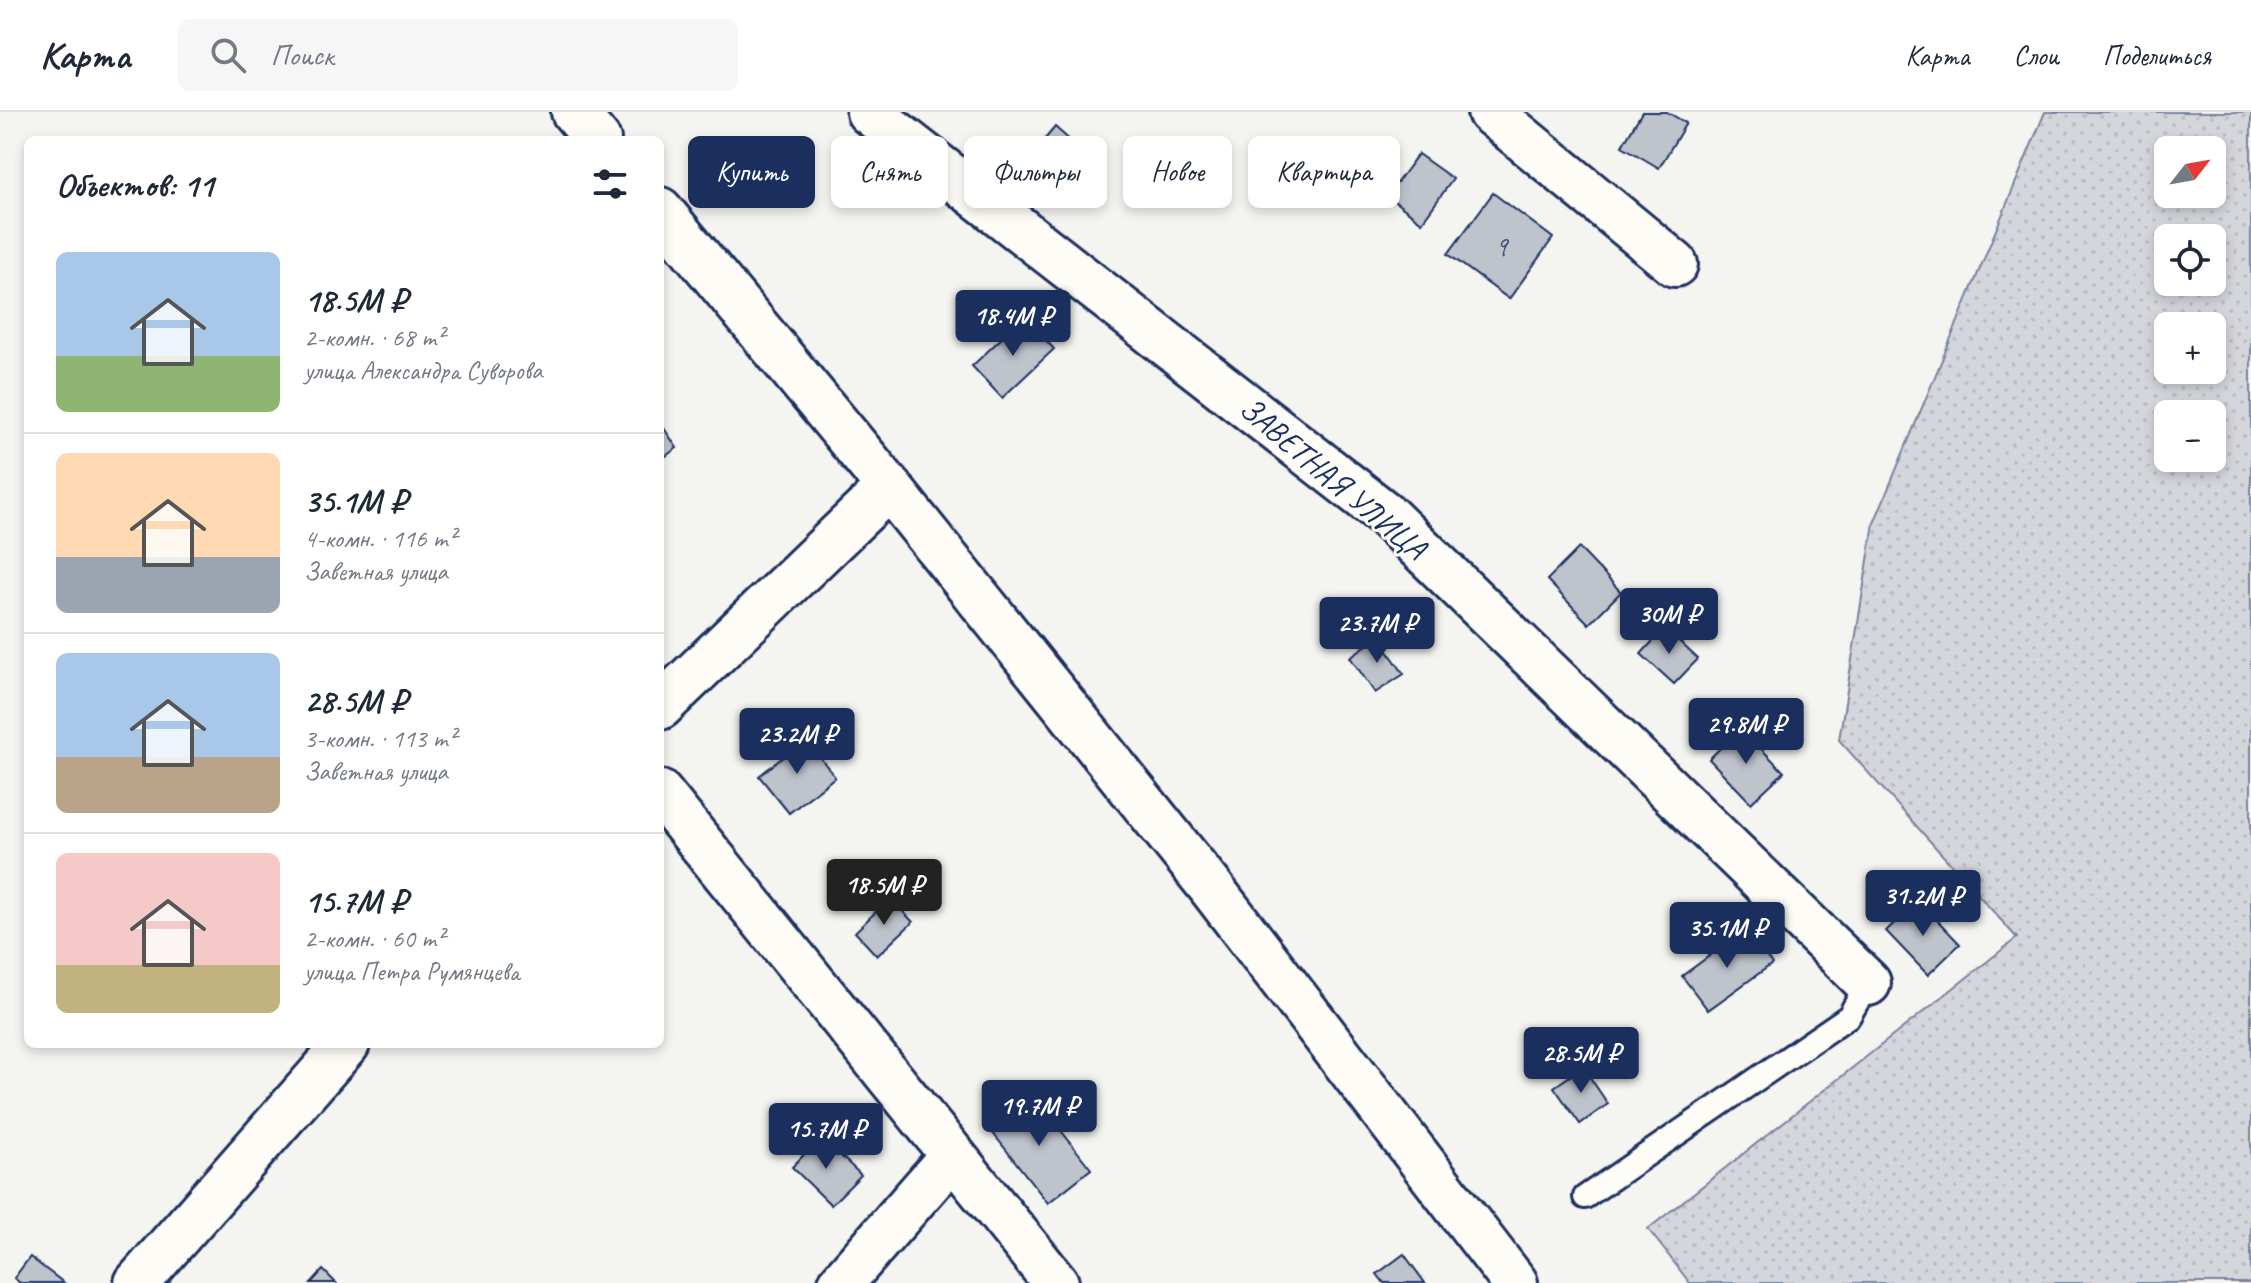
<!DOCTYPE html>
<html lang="ru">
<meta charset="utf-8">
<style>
:root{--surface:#fff;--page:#f6f6f7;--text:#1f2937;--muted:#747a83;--line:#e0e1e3;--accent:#1b2f5e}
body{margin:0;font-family:Caveat,sans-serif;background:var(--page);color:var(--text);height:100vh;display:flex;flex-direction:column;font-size:30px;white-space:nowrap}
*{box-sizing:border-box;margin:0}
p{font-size:26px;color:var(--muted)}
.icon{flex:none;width:44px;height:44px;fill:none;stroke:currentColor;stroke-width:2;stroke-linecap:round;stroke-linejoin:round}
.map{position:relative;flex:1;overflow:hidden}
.details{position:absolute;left:24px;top:24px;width:640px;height:912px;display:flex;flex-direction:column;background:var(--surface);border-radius:12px;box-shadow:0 4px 12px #0003}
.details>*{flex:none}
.banner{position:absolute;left:688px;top:24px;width:760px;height:72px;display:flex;gap:16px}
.needle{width:52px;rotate:59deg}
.fabs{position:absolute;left:2154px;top:24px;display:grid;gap:16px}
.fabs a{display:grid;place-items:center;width:72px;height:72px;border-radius:12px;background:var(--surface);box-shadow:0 4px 12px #0003;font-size:40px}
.price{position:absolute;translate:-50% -68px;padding:0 18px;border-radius:8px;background:var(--accent);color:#fff;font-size:26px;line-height:52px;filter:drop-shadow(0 2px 4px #0008)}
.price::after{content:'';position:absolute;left:50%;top:48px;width:24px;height:18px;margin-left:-12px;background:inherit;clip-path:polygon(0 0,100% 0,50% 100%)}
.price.selected{background:#222;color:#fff}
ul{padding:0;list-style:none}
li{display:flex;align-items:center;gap:24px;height:200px;padding:0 32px}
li+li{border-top:2px solid var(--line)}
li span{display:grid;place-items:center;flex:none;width:224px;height:160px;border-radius:12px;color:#555}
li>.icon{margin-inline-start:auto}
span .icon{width:96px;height:96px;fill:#fffc;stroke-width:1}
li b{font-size:34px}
h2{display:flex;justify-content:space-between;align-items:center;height:96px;padding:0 32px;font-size:34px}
.pill{padding:0 28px;border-radius:12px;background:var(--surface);box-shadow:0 4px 12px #0003;font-size:28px;line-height:72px}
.pill.selected{background:var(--accent);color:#fff}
header{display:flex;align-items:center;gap:48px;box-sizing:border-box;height:112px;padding:0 40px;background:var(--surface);border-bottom:2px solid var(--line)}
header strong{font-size:38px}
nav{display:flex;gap:44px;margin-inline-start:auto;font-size:28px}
.search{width:560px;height:72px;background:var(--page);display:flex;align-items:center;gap:20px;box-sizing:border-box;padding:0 28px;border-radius:12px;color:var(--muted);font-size:30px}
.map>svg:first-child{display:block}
.grass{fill:url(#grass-dots);stroke:#78829c;stroke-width:2;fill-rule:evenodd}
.building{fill:#bfc3cc;stroke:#1b2f5e;stroke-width:2}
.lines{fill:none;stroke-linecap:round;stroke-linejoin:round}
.service-casing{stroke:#1b2f5e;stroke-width:28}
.minor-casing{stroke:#1b2f5e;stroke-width:50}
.service{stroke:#fdfcf7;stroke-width:22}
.minor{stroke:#fdfcf7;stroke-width:44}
.labels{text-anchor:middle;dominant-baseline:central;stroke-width:6;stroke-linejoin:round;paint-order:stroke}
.number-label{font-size:28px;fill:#44547a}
.street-label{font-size:32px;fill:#1b2f5e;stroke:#fdfcf7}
</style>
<header>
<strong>Карта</strong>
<div class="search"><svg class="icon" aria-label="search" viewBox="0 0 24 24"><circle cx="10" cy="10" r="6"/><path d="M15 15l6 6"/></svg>Поиск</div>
<nav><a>Карта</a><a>Слои</a><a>Поделиться</a></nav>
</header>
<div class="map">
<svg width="2251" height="1171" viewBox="0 0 2251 1171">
<defs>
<pattern id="grass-dots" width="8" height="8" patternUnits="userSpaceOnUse" patternTransform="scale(2)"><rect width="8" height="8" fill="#d4d6db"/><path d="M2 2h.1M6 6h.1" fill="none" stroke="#b5b8be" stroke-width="1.8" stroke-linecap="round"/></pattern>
</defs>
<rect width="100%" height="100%" fill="#f4f4f1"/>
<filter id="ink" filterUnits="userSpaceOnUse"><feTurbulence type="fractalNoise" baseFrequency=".0125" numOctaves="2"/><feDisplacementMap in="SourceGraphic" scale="16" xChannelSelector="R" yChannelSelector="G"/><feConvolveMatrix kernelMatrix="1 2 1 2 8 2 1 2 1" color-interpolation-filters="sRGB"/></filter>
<g filter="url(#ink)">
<!-- grass -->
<path class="grass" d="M2045,0H2251V1171H1690L1648,1117L2017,826L1839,628L1874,411ZM2168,38H2212V82H2168ZM2168,126H2212V170H2168ZM2168,214H2212V258H2168ZM2168,302H2212V346H2168Z"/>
<!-- building -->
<g class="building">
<polygon points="1642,0 1667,0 1686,11 1659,56 1622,34"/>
<polygon points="1055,15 1091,47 1066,77 1030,45"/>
<polygon points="1418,42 1453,67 1422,110 1387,84"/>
<polygon points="1493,81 1553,126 1509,187 1448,142"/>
<polygon points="1024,205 1054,237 1002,286 972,254"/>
<polygon points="660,310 677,336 660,348"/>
<polygon points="1579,436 1621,480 1589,512 1547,468"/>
<polygon points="1665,516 1698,547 1674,572 1641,542"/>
<polygon points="1378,525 1404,562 1375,581 1350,545"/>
<polygon points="1741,616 1784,660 1751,691 1709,647"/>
<polygon points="806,627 835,665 789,701 759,664"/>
<polygon points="890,786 913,810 877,844 855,820"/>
<polygon points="1918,788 1960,832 1928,863 1886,819"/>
<polygon points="1746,817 1772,852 1708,898 1682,864"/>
<polygon points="1583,955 1608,992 1580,1012 1554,975"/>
<polygon points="1031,980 1091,1057 1048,1091 988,1015"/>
<polygon points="821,1025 861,1063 831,1093 792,1055"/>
<polygon points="1404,1142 1425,1171 1384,1171 1377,1162"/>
<polygon points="30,1145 64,1171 20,1171 14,1166"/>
<polygon points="323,1158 336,1171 311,1171"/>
</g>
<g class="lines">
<defs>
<polyline id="service" points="1585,1085 1849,904 1868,871"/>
<g id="minor">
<polyline points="574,0 598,28"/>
<polyline points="869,0 1385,402 1868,871"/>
<polyline points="1490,0 1675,152"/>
<polyline points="660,98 889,375 1209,773 1515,1171"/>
<polyline points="660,595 889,375"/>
<polyline points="660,681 1056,1171"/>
<polyline points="137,1171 347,932"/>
<polyline points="841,1171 952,1044"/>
</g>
</defs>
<!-- service casing -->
<use href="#service" class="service-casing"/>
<!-- minor casing -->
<use href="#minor" class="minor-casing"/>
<!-- service -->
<use href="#service" class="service"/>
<!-- minor -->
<use href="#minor" class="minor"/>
</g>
</g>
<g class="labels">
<!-- number labels -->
<g class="number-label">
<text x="1501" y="134">9</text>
</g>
<!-- street labels -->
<g class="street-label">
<text transform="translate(1333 366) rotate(40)">ЗАВЕТНАЯ УЛИЦА</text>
</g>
</g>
</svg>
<div class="fabs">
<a><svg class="needle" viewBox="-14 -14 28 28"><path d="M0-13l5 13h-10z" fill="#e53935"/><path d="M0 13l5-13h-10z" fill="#747a83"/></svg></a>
<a><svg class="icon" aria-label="locate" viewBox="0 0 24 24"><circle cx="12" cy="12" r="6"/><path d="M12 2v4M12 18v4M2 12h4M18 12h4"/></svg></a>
<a>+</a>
<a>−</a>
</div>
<b class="price" style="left:1013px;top:246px">18.4M ₽</b>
<b class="price" style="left:1669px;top:544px">30M ₽</b>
<b class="price" style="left:1377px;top:553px">23.7M ₽</b>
<b class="price" style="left:1746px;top:654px">29.8M ₽</b>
<b class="price" style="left:797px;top:664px">23.2M ₽</b>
<b class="price selected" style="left:884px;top:815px">18.5M ₽</b>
<b class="price" style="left:1923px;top:826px">31.2M ₽</b>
<b class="price" style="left:1727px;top:858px">35.1M ₽</b>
<b class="price" style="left:1581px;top:983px">28.5M ₽</b>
<b class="price" style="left:1039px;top:1036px">19.7M ₽</b>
<b class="price" style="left:826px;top:1059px">15.7M ₽</b>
<div class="banner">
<a class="pill selected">Купить</a>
<a class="pill">Снять</a>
<a class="pill">Фильтры</a>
<a class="pill">Новое</a>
<a class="pill">Квартира</a>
</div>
<section class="details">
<h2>Объектов: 11<svg class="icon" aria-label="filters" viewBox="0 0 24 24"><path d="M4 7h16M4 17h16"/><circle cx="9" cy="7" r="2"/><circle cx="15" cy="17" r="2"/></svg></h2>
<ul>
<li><span style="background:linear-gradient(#a9c7e8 65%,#8fb573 0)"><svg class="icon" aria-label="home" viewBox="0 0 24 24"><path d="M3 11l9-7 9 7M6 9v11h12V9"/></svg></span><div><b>18.5M ₽</b><p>2-комн. · 68 m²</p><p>улица Александра Суворова</p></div></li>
<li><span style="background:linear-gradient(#ffd9b3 65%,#9aa5b1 0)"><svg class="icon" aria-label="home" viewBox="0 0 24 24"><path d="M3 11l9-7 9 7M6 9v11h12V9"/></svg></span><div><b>35.1M ₽</b><p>4-комн. · 116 m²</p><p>Заветная улица</p></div></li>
<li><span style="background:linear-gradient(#a9c7e8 65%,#b9a48a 0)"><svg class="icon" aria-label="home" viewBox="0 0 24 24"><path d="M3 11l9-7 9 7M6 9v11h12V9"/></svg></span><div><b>28.5M ₽</b><p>3-комн. · 113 m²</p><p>Заветная улица</p></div></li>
<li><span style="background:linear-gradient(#f6c9c9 70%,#c2b280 0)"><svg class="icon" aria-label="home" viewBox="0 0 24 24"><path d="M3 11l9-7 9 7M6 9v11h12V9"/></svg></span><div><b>15.7M ₽</b><p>2-комн. · 60 m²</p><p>улица Петра Румянцева</p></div></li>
</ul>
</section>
</div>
